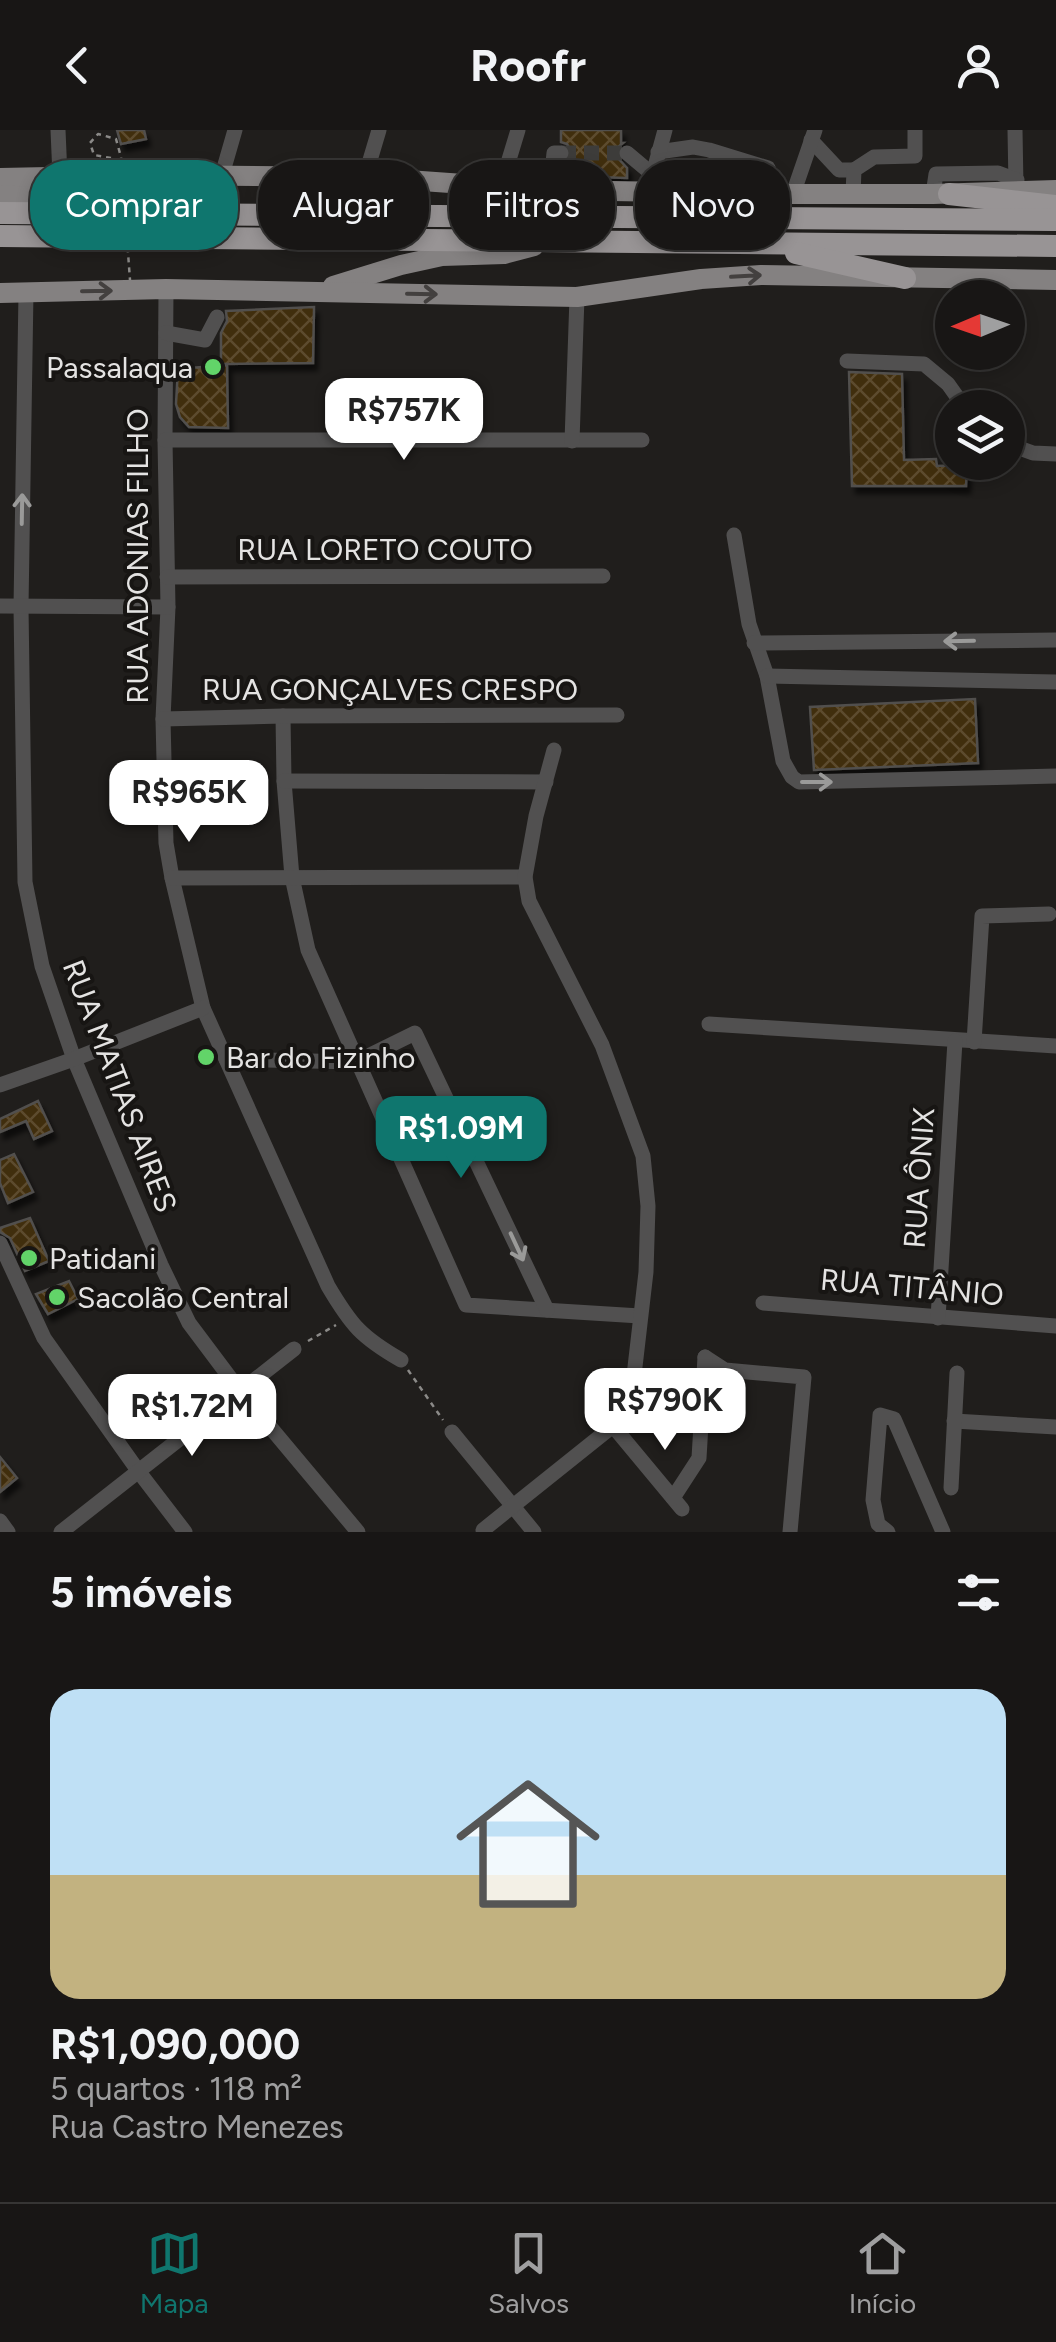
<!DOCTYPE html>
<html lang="pt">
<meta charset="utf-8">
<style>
:root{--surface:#181615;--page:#211f1e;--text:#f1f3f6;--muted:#9f9fa0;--line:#363534;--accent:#0f766e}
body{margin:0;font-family:Figtree,sans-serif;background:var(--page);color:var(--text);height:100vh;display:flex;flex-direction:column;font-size:38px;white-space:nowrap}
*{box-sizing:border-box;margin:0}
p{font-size:32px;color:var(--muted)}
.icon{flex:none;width:55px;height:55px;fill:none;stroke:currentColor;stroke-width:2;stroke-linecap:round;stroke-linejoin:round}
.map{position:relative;height:1402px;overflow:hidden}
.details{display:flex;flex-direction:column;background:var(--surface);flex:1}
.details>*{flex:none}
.banner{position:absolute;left:30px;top:30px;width:998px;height:90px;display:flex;gap:20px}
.needle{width:65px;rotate:268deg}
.controls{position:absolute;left:935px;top:150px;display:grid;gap:20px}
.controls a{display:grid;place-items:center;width:90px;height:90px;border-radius:50%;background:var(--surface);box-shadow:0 5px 15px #0003,0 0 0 2px var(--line);font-size:50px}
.price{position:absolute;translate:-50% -85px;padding:0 22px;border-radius:20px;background:#fff;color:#222;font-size:32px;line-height:65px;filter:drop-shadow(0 2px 5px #0008)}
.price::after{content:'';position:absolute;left:50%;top:60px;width:30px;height:22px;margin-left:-15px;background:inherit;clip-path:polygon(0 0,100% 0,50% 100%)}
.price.active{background:var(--accent);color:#fff}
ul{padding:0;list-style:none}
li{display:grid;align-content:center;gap:20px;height:530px;padding:0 50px}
li span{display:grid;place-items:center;height:310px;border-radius:30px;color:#555}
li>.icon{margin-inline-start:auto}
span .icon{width:180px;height:180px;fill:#fffc;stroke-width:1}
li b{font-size:42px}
h2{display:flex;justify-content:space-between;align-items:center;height:120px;padding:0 50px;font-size:42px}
.pill{padding:0 35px;border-radius:40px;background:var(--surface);box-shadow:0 5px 15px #0003,0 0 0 2px var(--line);font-size:35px;line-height:90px}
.pill.active{background:var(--accent);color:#fff}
header{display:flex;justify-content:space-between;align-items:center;height:130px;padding:0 50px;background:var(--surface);font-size:45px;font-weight:700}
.dock{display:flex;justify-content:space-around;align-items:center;height:140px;border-top:2px solid var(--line);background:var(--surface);font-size:28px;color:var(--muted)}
.dock a{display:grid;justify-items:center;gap:5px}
.dock .active{color:var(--accent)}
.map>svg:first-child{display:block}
.building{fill:url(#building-cross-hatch);stroke:#514f4d;stroke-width:2.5;filter:url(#shadow)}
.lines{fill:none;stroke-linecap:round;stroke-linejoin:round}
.minor-tunnel{stroke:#3d3c3a;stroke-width:15;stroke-dasharray:15 8;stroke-linecap:butt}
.path{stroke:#8b8a88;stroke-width:2.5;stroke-dasharray:5 5;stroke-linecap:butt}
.minor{stroke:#515050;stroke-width:15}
.major{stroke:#848181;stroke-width:20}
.highway{stroke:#989495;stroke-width:22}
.path-bridge{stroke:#8b8a88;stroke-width:2.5;stroke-dasharray:5 5;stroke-linecap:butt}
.oneway{stroke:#43403f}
.oneway2{stroke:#9a9a99}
.poi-dot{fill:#62d469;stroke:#171513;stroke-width:4}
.labels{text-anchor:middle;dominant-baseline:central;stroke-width:8;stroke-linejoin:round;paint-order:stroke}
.poi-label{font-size:30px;fill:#e4e3e2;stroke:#171513;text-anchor:start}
.street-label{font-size:30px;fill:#e4e3e2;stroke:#171513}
</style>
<header><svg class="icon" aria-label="back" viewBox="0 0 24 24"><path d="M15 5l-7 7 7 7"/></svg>Roofr<svg class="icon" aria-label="person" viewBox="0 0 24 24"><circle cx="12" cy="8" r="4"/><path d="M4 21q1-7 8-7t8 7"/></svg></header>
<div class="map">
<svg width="1056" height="1402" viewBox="0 0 1056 1402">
<defs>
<pattern id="building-cross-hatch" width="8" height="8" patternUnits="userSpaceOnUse" patternTransform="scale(2.5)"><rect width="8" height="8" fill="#412d0a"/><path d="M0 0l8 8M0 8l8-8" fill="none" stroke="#5c4b2d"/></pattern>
<filter id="shadow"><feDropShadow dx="4" dy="7" stdDeviation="2.5" flood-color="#0009"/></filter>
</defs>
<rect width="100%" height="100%" fill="#201e1c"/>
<!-- building -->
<g class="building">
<polygon points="117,0 144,0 146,9 121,14"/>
<polygon points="561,0 621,0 621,13 623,13 618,17 616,26 627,38 627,48 563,46 564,34 570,29 572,22 567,14 561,12"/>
<polygon points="314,177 313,233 221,234 221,203 227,191 226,181"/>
<polygon points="227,235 228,298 189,297 180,287 176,274 178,239"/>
<polygon points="849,242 902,244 904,330 936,329 937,336 967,335 966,356 852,356"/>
<polygon points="975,569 978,633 814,640 810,577"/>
<polygon points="38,971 52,1001 34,1009 26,991 0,1002 0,989"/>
<polygon points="14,1024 33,1062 8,1073 0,1053 0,1030"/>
<polygon points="30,1088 49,1131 25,1141 10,1108 0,1102 0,1098"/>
<polygon points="69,1151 78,1169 48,1184 36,1164"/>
<polygon points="0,1327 17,1348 0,1362"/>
</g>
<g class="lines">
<!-- minor-tunnel -->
<polyline class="minor-tunnel" points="561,23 627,23"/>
<!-- path -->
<g class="path">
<polyline points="308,1211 336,1195"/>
<polyline points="408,1240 443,1290"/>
</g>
<!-- minor -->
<g class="minor">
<polyline points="58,0 60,46"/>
<polyline points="1015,0 1016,56"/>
<polyline points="811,10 839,40 854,40"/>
<polyline points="658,22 693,17 709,20 768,38 778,63"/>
<polyline points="627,23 652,44"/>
<polyline points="222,45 235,0"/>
<polyline points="365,47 379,0"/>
<polyline points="501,56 518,0"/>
<polyline points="550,60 554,23 561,23"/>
<polyline points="648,62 665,0"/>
<polyline points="793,64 815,0"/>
<polyline points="853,64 854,40 874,27 915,26 915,0"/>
<polyline points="933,64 936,44 998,43 1017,50"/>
<path d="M166,159L165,310L168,477L163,589L166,713L172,748L203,878L328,1156C351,1195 361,1207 401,1230"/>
<polyline points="26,162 21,477 25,752 42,836 74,929 161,1135 189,1193 240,1261 358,1402"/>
<polyline points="166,203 205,210 217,187"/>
<polyline points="847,231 924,234 948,254 965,278"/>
<polyline points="165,310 642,310"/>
<polyline points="572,311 577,167"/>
<polyline points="1008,314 1033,323 1056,324"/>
<polyline points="734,405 749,494 767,546 783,631 792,647 799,652 1056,646"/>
<polyline points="167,447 603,446"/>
<polyline points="0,476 168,477"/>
<polyline points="754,513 1056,510"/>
<polyline points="767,546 1056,552"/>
<polyline points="283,586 284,651 292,747 308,820 466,1175 640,1186"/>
<polyline points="163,589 283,586 617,585"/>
<polyline points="284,651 546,652"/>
<polyline points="172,748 525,747"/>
<polyline points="709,894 1056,916"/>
<polyline points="974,912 982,786 1049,784"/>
<polyline points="226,929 356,932 415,903 547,1180"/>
<polyline points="0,955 74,929 203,878"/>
<polyline points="0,1113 44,1208 139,1342 185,1402"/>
<polyline points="763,1173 1056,1196"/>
<polyline points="938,1188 955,911"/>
<polyline points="705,1227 725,1240 804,1247 790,1402"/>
<polyline points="954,1291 1056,1297"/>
<polyline points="613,1296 682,1379"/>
<polyline points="452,1302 534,1402"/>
<polyline points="951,1358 957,1243"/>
<polyline points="673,1368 699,1328 705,1227"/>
<polyline points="0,1391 8,1402"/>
<polyline points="483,1400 613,1296 633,1254 646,1142 648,1076 643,1026 602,915 529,771 525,747 536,686 554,620"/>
<polyline points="61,1402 294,1219"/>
<polyline points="888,1402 878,1394 873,1370 880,1285 894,1289 943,1402"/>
</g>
<!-- major -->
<g class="major">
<polyline points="0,48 146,45 365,47 550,60 793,64 933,64 1056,60"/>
<polyline points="0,65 72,70 102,81"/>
<polyline points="333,156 401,135 442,126 504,124 534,116"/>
<polyline points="0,163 166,159 577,167 701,149 761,145 1056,150"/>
</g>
<!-- highway -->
<g class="highway">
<polyline points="949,64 1056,76"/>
<polyline points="0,83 1056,90"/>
<polyline points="0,106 1056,116"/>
<polyline points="796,123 905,148"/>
</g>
<!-- path-bridge -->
<polyline class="path-bridge" points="111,28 94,25 90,13 98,4 116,9 121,27 130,150"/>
</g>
<!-- one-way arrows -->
<defs><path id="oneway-shaft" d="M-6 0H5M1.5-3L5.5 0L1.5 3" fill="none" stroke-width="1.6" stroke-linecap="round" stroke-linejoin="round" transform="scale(2.5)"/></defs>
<g class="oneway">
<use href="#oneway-shaft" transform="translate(746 146) rotate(-3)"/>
<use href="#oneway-shaft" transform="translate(97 161) rotate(-1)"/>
<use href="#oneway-shaft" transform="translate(422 164) rotate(1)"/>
</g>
<g class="oneway2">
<use href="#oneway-shaft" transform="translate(22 379) rotate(-89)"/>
<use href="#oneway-shaft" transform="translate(959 511) rotate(179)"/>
<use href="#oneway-shaft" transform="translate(817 652)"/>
<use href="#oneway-shaft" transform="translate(517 1117) rotate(65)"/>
</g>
<!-- markers -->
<g class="poi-dot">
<circle cx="213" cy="237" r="10"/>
<circle cx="206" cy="927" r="10"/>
<circle cx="29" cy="1128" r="10"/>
<circle cx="57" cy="1167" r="10"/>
</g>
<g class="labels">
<!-- poi labels -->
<g class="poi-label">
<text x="193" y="237" text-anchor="end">Passalaqua</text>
<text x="226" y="927">Bar do Fizinho</text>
<text x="49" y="1128">Patidani</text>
<text x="77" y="1167">Sacolão Central</text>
</g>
<!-- street labels -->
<g class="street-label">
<text x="385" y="419">RUA LORETO COUTO</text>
<text transform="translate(137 426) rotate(-90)">RUA ADONIAS FILHO</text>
<text x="390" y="559">RUA GONÇALVES CRESPO</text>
<text transform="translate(120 956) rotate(69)">RUA MATIAS AIRES</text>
<text transform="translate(919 1048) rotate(-86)">RUA ÔNIX</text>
<text transform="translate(912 1157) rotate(5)">RUA TITÂNIO</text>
</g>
</g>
</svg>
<div class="controls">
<a><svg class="needle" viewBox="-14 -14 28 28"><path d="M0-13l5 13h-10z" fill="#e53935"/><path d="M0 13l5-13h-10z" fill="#9f9fa0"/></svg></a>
<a><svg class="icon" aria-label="layers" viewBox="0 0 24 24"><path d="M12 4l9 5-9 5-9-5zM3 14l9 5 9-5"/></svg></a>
</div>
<b class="price" style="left:404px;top:333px">R$757K</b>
<b class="price" style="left:189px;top:715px">R$965K</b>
<b class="price active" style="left:461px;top:1051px">R$1.09M</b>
<b class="price" style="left:665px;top:1323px">R$790K</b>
<b class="price" style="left:192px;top:1329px">R$1.72M</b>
<div class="banner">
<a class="pill active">Comprar</a>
<a class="pill">Alugar</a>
<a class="pill">Filtros</a>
<a class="pill">Novo</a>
</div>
</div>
<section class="details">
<h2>5 imóveis<svg class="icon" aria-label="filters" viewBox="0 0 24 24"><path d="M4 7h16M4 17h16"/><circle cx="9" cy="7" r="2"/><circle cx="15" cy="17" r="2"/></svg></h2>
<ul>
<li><span style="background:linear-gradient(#bfe0f5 60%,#c2b280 0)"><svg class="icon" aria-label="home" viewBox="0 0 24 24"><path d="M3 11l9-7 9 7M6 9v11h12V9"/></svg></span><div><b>R$1,090,000</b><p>5 quartos · 118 m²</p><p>Rua Castro Menezes</p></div></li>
</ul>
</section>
<nav class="dock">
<a class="active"><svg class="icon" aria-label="map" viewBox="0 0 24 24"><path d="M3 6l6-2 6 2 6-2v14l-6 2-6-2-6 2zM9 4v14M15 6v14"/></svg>Mapa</a>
<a><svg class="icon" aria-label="saved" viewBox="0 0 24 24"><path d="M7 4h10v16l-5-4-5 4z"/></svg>Salvos</a>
<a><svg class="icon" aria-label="home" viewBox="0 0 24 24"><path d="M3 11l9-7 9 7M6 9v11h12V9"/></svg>Início</a>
</nav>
